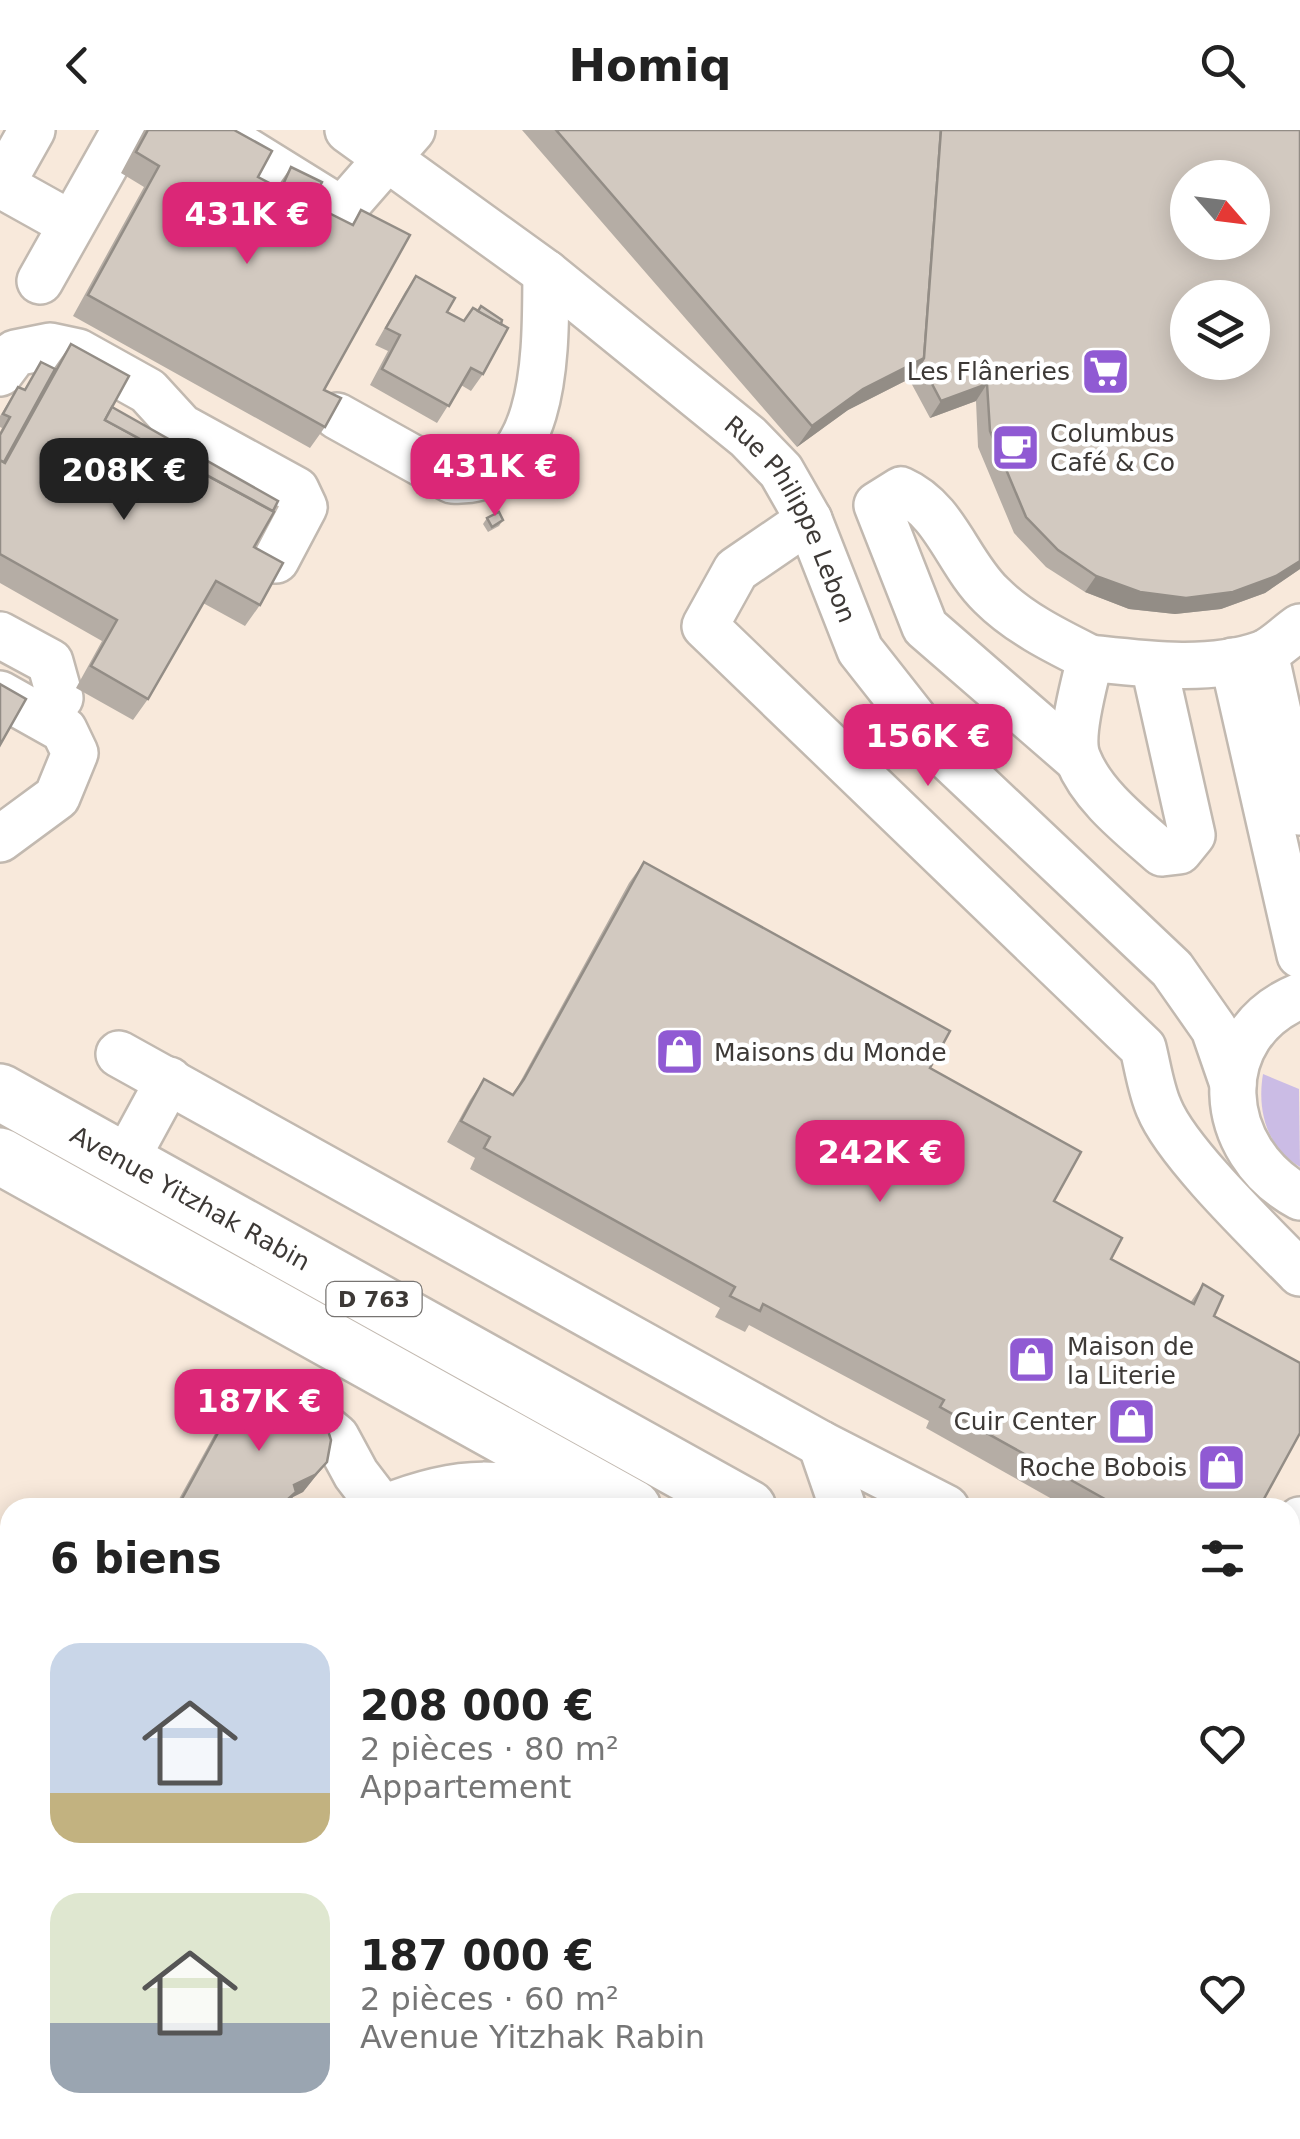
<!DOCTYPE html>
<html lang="fr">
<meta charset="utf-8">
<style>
:root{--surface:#fff;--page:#f2f2f2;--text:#222;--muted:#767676;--accent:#db2777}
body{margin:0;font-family:"DejaVu Sans",sans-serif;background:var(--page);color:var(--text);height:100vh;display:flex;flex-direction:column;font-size:38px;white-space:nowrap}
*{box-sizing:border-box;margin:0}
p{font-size:32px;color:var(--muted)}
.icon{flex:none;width:55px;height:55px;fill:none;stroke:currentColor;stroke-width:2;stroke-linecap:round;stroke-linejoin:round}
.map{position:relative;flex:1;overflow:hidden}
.sheet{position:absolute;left:0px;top:1368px;width:1300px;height:642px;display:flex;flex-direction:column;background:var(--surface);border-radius:30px 30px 0 0;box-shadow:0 5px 25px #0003}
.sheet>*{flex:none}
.needle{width:65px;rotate:118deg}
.tools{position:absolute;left:1170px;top:30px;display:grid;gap:20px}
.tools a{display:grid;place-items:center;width:100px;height:100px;border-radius:50%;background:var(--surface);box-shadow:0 5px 25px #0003;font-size:50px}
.price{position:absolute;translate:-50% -85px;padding:0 22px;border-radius:20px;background:var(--accent);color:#fff;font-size:32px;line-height:65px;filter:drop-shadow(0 2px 5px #0008)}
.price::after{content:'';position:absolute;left:50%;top:60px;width:30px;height:22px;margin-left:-15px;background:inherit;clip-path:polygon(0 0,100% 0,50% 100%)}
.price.current{background:#222;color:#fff}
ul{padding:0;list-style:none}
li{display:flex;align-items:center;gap:30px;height:250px;padding:0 50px}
li span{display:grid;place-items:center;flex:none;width:280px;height:200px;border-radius:30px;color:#555}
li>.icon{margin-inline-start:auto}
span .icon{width:120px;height:120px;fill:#fffc;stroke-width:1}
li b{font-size:42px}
h2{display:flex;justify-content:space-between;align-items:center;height:120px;padding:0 50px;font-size:42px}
header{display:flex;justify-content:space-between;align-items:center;height:130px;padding:0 50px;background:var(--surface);font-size:45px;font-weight:800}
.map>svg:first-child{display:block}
.built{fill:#f8e9db;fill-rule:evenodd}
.green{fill:#cbbce5}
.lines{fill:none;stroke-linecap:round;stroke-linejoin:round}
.minor-casing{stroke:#c2b9b0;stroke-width:50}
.major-casing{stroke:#c2b9b0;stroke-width:60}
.minor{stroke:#fff;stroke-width:45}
.major{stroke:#fff;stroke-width:55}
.wall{fill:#b5ada5}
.shaded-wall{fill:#938d86}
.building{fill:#d2c9c0;stroke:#938d86;stroke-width:2.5;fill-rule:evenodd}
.labels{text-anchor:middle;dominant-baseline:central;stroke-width:9;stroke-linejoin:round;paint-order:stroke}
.shield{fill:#fff;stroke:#777472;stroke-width:2.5}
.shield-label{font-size:22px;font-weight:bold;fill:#3d3936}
.poi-label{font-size:25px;fill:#3d3936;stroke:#fff;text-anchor:end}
.street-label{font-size:25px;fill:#3d3936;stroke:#fff}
</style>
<header><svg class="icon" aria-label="back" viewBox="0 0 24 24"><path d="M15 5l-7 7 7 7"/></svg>Homiq<svg class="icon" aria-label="search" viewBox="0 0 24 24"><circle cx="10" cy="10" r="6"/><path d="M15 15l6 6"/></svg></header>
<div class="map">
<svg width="1300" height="2009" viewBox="0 0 1300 2009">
<rect width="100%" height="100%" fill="#fff5ec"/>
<!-- built -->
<path class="built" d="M0,0H1300V2009H0ZM1188,48H1252V112H1188ZM1188,168H1252V232H1188ZM10,1378H1290V2000H10Z"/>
<!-- green -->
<g class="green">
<path d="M1263,944L1299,959L1300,1037C1266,1017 1257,980 1263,944Z"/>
<polygon points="1300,1785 1300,1912 1290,1821"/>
</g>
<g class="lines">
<defs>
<g id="minor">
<polyline points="213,0 342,80 412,0"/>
<path id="s1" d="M348,0L546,143L748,307L781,341L809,390L860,520L934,614L1172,839L1214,899L1233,954"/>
<polyline points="1,55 71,94"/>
<polyline points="0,57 32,0"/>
<polyline points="40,151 125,0"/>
<polyline points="0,243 15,223 50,216 78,222 148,261 181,297 296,360 304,377 276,430"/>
<path d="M337,286L452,350C552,356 545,208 546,143"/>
<path d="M809,390L736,440L705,496L1143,918C1148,938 1151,960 1159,978C1177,1023 1264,1106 1300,1143"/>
<polyline points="0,505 50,532 60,568"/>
<polyline points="1265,523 1300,682"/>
<polyline points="1233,531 1300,825"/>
<path d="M1154,536L1192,705L1179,721L1162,723C1133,697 1093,667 1078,629C1068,606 1085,553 1090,528C1144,534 1209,543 1262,524C1275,519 1288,505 1300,497"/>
<polyline points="0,564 64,600 75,623 57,667 0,709"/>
<path d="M1076,628L925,497L877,375L901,360C946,380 957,432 991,465C1019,493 1056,511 1090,528"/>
<path d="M1300,866C1206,905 1215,1021 1300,1067"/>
<polyline points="119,924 821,1314 946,1378"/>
<polyline points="125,1031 169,950"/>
<polyline points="300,1277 336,1307 356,1344 382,1378"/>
<polyline points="821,1314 843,1378"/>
<path d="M384,1378C458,1348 507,1347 582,1378"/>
<polyline points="1290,1408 1300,1390"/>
<polyline points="0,1580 10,1580"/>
<polyline points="0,1633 10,1632"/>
<polyline points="0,1721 10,1726"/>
<polyline points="0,1966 10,1958"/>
<polyline points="219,2000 232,2009"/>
<polyline points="425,2000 436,2009"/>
<polyline points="1180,2000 1185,2009"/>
</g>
<g id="major">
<path id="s2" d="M0,962L748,1378"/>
<polyline points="0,1026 633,1378"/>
<polyline points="1290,1627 1300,1627"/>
<polyline points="1290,1726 1300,1702"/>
<polyline points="1290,1965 1300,1980"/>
</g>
</defs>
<!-- minor casing -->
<use href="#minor" class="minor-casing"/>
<!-- major casing -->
<use href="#major" class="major-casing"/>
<!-- minor -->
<use href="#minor" class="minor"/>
<!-- major -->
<use href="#major" class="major"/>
</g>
<!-- wall -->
<g class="wall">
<polygon points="144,0 234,0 258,47 277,57 291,37 311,74 352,94 361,80 324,260 325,297 310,318 73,186 144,57 121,43"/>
<polygon points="522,0 1300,0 1300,439 1265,463 1221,479 1175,484 1129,479 1085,462 1046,437 1014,403 978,317 976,271 930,288 909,249 848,280 797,317"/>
<polygon points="416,146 447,182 483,244 471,261 461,255 437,293 370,255 388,221 375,215 405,162"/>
<polygon points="71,214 112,277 254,417 260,475 245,496 203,473 148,569 133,590 76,558 102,511 0,453 0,302 2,298 0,297 0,286 18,257 24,260 41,232 54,238"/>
<polygon points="487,388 503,390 499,396 488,402 483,394"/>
<polygon points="644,732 930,938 1054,1071 1111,1129 1190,1173 1203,1154 1214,1186 1259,1378 1068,1378 926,1298 929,1291 749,1195 745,1202 715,1187 720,1178 470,1039 475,1028 447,1012 470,970 484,949 513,965 629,753"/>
<polygon points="249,1246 285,1278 327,1332 303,1362 293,1367 285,1378 174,1378 238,1262"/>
</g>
<!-- shaded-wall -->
<g class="shaded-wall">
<polygon points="924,228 909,249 848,280 797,317 812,296 863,259"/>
<polygon points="987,254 976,271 930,288 941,271"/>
<polygon points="1300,431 1300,439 1265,463 1221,479 1175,484 1129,479 1085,462 1096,446"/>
<polygon points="327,1332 303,1362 293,1367 285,1378 278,1378 294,1355"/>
<polygon points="0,1540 10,1542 10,1561 0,1562"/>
</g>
<!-- building -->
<g class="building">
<polygon points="148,0 234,0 272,21 258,47 281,59 291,37 322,52 311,74 353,95 361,80 410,105 324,260 341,268 325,297 88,165 159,36 136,22"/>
<polygon points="556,0 941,0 924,228 863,259 812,296"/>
<path d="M941,0H1300V431L1276,446L1233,462L1186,468L1140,462L1096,446L1058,420L1026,387L990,301L987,254L941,271L921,233L924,228ZM1188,48H1252V112H1188ZM1188,168H1252V232H1188Z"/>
<polygon points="416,146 455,168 447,182 464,191 473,178 508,198 483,244 471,238 449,276 382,239 400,205 386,198"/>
<polygon points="481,176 502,190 501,194 478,181"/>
<polygon points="71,214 129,246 105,290 274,382 254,417 283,433 260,475 216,451 148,569 91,536 117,490 0,424 0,330 5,333"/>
<polygon points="41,232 55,239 4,332 0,330 0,305 10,287 3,284 18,257 25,260"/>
<polygon points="112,277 278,371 273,381 105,290"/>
<polygon points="499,382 503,390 492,397 487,388"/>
<polygon points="0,554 26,569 0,615"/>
<polygon points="644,732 950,901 930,938 1081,1022 1054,1071 1122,1108 1111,1129 1194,1174 1203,1154 1223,1166 1214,1186 1300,1233 1300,1303 1259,1378 1121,1378 940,1277 944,1270 763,1174 760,1181 730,1166 735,1157 484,1018 490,1007 461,991 484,949 513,965 524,949"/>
<polygon points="249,1246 286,1266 285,1278 307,1280 325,1291 331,1310 327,1332 315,1345 294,1355 296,1362 278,1378 177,1378"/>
<polygon points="0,1399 10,1404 10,1542 8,1542 0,1540"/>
<polygon points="0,1740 10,1746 10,1920 5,1929 0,1926"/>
<polygon points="778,2000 1120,2000 1133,2009 771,2009"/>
</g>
<!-- icons -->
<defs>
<symbol id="supermarket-square" viewBox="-11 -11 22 22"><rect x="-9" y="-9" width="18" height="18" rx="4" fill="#905ad3" stroke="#fff"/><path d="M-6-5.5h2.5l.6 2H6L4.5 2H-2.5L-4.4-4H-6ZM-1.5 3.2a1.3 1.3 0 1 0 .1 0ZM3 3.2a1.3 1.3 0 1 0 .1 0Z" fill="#fff"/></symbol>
<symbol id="cafe-square" viewBox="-11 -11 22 22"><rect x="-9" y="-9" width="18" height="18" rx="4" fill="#905ad3" stroke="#fff"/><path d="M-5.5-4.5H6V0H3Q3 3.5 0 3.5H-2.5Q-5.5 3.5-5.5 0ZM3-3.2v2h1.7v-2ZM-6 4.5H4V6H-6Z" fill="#fff"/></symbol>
<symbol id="shop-square" viewBox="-11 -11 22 22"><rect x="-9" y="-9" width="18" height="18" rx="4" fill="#905ad3" stroke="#fff"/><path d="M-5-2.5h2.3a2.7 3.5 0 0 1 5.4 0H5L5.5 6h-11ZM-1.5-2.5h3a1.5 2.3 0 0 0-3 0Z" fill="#fff"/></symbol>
</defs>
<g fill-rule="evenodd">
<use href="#supermarket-square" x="1078" y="214" width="55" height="55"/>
<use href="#cafe-square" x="988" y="290" width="55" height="55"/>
<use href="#shop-square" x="652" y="894" width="55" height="55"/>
<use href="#shop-square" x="1004" y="1202" width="55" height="55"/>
<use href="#shop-square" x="1104" y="1264" width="55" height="55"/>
<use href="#shop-square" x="1194" y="1310" width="55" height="55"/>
</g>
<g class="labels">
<!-- shield labels -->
<rect class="shield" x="326.5" y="1152" width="95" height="34" rx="8"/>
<g class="shield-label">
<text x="374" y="1169">D 763</text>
</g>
<!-- poi labels -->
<g class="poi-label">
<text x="1070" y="241">Les Flâneries</text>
<text x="1050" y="303" text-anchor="start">Columbus<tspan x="1050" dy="29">Café &amp; Co</tspan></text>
<text x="714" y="922" text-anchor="start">Maisons du Monde</text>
<text x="1067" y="1216" text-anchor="start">Maison de<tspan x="1067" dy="29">la Literie</tspan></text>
<text x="1096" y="1291">Cuir Center</text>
<text x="1187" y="1337">Roche Bobois</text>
</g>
<!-- street labels -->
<g class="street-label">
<text stroke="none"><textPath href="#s1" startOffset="598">Rue Philippe Lebon</textPath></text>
<text stroke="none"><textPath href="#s2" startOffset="218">Avenue Yitzhak Rabin</textPath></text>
</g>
</g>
</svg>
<div class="tools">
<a><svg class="needle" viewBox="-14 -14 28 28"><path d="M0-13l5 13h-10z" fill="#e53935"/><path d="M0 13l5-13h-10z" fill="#767676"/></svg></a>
<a><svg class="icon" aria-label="layers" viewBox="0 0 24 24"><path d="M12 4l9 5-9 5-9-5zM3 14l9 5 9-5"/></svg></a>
</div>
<b class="price" style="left:247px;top:137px">431K €</b>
<b class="price" style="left:495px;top:389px">431K €</b>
<b class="price current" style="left:124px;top:393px">208K €</b>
<b class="price" style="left:928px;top:659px">156K €</b>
<b class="price" style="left:880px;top:1075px">242K €</b>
<b class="price" style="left:259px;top:1324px">187K €</b>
<section class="sheet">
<h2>6 biens<svg class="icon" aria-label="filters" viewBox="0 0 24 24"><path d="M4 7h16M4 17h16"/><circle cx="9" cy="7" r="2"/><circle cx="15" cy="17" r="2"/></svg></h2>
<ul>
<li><span style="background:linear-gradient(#c9d6e8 75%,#c2b280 0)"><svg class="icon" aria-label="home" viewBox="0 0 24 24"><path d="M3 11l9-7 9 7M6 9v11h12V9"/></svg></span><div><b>208 000 €</b><p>2 pièces · 80 m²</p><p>Appartement</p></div><svg class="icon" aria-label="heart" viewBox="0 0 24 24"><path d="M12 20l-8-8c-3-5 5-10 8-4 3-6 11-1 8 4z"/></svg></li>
<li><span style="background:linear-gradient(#dfe7d0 65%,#9aa5b1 0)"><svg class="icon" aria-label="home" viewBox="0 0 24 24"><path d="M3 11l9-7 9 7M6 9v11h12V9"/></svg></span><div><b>187 000 €</b><p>2 pièces · 60 m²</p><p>Avenue Yitzhak Rabin</p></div><svg class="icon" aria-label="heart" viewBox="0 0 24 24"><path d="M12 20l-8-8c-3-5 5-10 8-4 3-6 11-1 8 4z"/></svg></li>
</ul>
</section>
</div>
